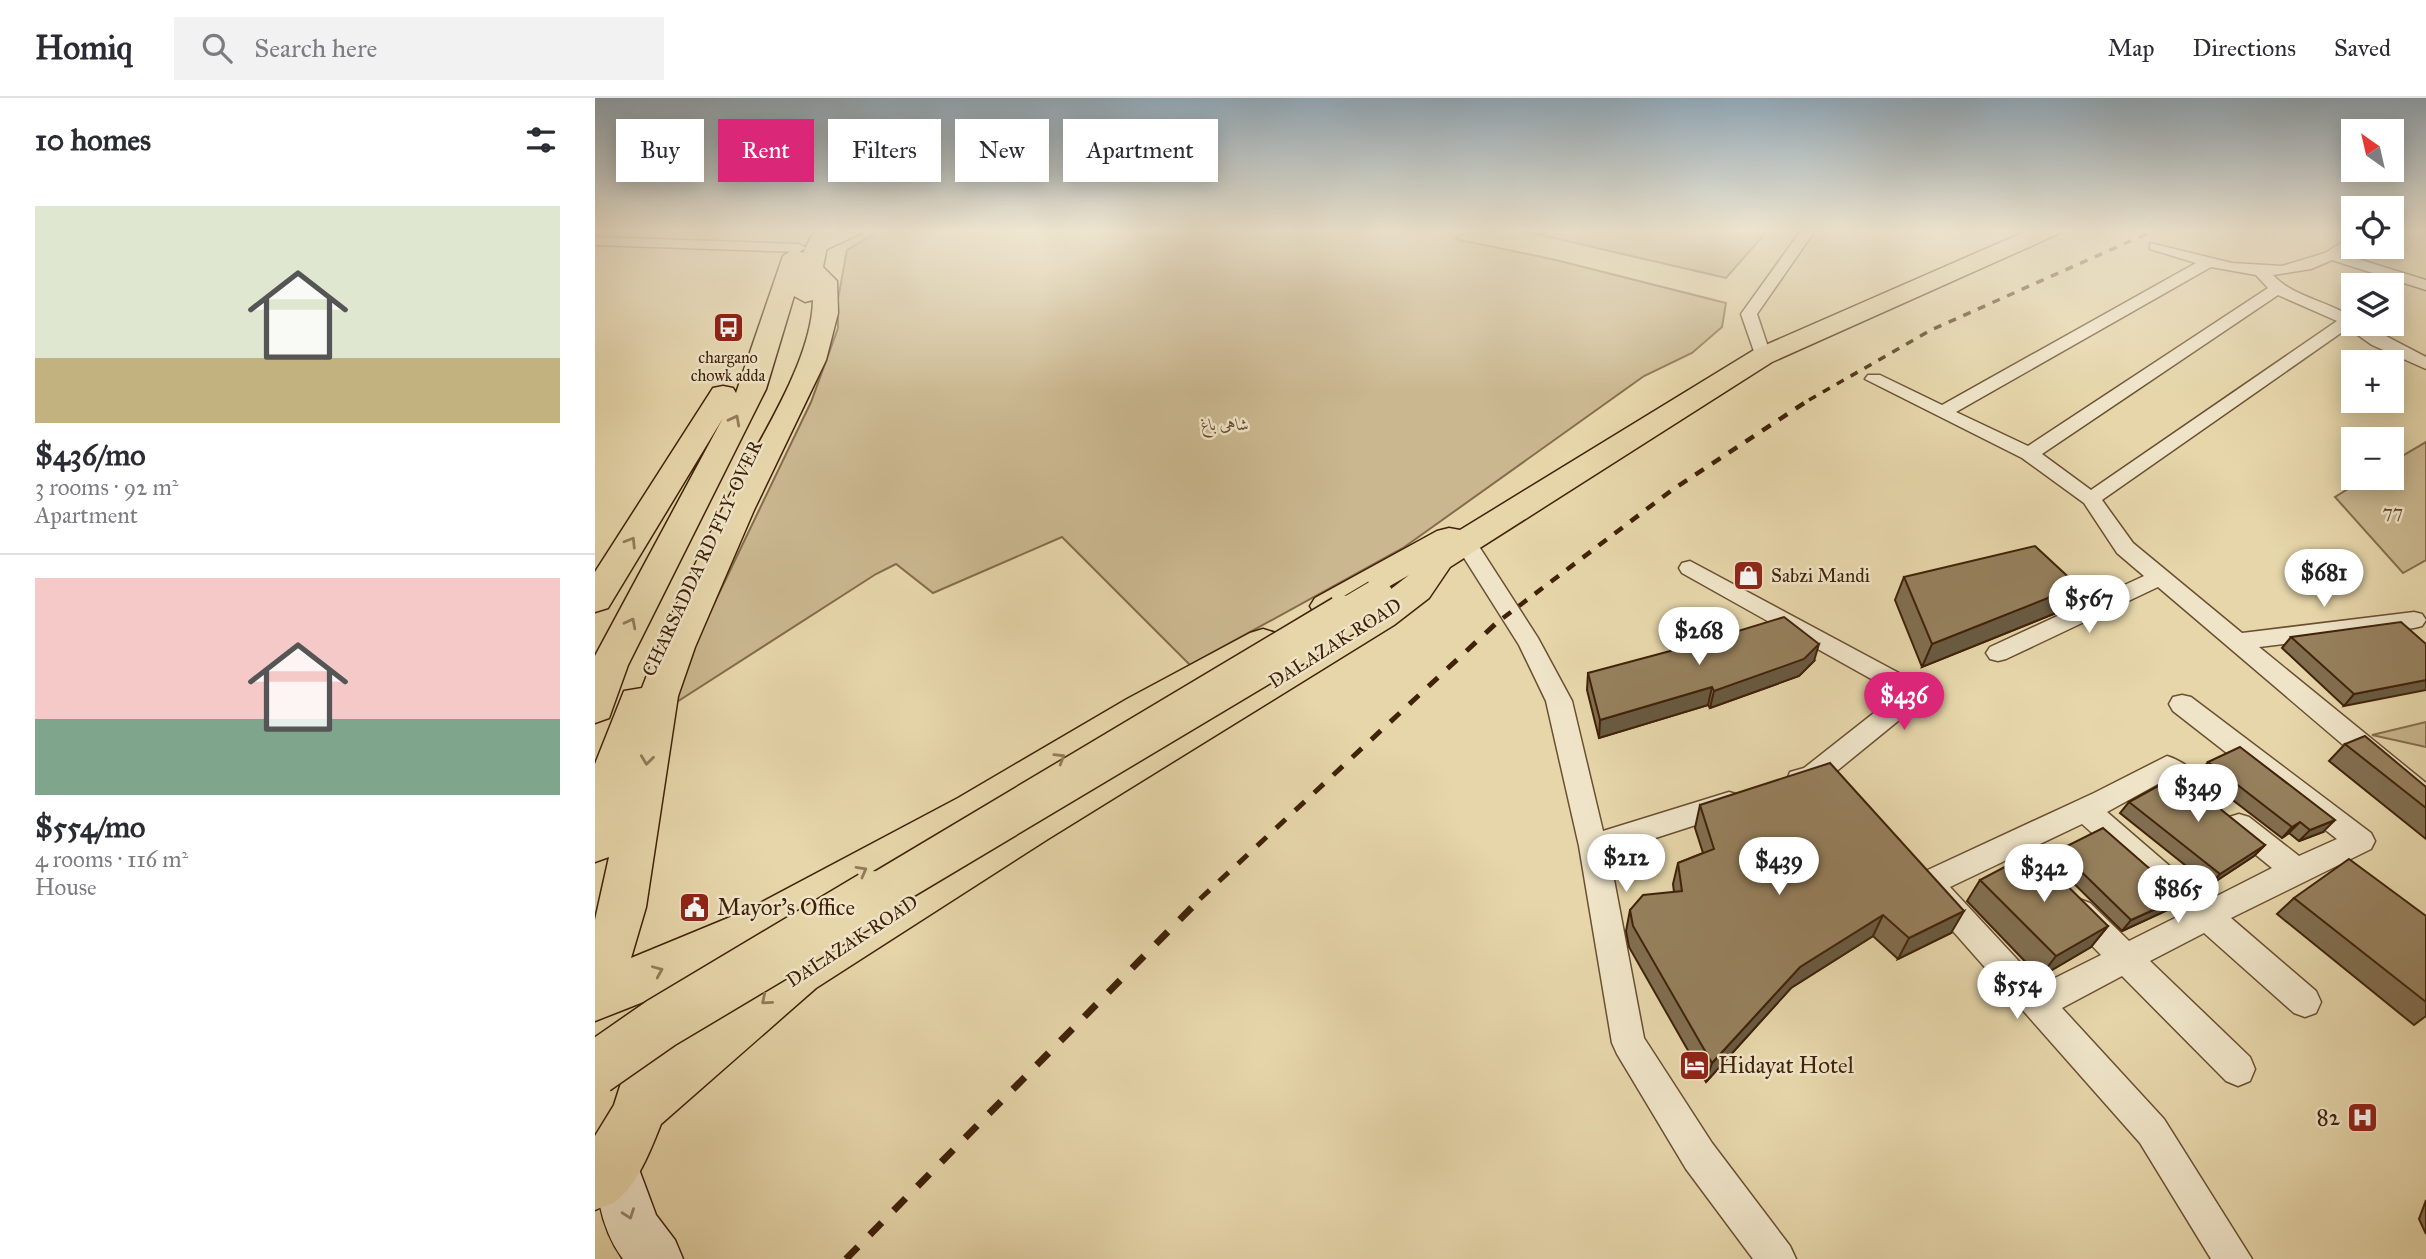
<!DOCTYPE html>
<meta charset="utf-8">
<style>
:root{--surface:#fff;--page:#f2f2f3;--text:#2b2b33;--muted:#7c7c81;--line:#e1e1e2;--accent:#db2777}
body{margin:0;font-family:"IM FELL Great Primer",Amiri,serif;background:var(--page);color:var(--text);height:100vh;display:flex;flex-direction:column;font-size:26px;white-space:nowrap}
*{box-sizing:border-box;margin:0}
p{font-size:23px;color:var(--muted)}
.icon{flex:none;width:38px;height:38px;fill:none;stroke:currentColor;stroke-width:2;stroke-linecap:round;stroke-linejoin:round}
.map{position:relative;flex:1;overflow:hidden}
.sheet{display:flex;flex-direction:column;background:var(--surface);width:595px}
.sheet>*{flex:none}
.guide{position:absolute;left:21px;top:21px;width:665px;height:63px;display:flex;gap:14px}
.needle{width:46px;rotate:326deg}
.tools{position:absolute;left:1746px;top:21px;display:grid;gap:14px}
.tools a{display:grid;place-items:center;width:63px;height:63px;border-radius:0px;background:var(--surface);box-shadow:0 4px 18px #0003;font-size:35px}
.price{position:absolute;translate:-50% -60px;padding:0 16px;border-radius:24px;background:#fff;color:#222;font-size:23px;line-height:46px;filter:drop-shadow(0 2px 4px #0008)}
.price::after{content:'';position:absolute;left:50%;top:42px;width:21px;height:16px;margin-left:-10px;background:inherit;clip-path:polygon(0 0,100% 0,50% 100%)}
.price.active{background:var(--accent);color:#fff}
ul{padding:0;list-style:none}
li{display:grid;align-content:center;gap:14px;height:371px;padding:0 35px}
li+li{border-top:2px solid var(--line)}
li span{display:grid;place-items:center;height:217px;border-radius:0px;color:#555}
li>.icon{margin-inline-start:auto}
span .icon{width:126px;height:126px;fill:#fffc;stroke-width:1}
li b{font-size:30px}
h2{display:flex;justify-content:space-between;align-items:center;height:84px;padding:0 35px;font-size:30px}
.tag{padding:0 24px;border-radius:0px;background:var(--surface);box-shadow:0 4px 18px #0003;font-size:24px;line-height:63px}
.tag.active{background:var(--accent);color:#fff}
header{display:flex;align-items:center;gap:42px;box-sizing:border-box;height:98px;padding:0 35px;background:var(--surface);border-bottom:2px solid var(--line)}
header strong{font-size:33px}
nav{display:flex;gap:38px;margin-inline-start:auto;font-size:24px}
.search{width:490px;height:63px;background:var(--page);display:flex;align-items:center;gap:18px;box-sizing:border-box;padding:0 24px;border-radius:0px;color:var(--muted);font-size:26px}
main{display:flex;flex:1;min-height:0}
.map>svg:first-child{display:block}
.green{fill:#cab78f;stroke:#856c4c;stroke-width:2}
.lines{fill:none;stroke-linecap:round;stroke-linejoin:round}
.street-casing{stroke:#6a4f31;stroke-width:3}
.secondary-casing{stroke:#402209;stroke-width:3}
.primary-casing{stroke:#402209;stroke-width:3}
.street{fill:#efe4c8;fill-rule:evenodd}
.secondary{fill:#efe4c8;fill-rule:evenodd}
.primary{fill:#e6d6aa;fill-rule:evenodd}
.rail-far3{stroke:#402209;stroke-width:3.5;stroke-dasharray:8 8;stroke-linecap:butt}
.rail-far2{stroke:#402209;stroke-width:4.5;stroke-dasharray:10 10;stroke-linecap:butt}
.rail-far1{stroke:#402209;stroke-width:5;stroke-dasharray:13 13;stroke-linecap:butt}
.rail{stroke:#402209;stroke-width:7;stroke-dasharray:17 17;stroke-linecap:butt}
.primary-bridge-far2-casing{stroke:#402209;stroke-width:34;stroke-linecap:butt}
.primary-bridge-far1-casing{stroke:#402209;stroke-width:44;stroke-linecap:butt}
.primary-bridge-casing{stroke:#402209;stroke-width:55;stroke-linecap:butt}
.primary-bridge-far2{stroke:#e6d6aa;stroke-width:32}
.primary-bridge-far1{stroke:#e6d6aa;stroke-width:41}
.primary-bridge{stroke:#e6d6aa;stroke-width:52}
.wall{fill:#816e50;stroke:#402209;stroke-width:2}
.shaded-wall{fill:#695a41;stroke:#402209;stroke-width:2}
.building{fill:#96805d;stroke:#402209;stroke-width:2}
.oneway{stroke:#937c5a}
.oneway2{stroke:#988368}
.labels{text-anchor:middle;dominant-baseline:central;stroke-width:5;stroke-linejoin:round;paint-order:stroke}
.far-poi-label{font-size:16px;fill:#402209;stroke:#efe4c8}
.far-park-label{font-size:16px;font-style:italic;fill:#62472a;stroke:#efe4c8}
.park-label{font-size:19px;font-style:italic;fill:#62472a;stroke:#efe4c8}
.street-label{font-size:19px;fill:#402209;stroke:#efe4c8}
.poi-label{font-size:19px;fill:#402209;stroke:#efe4c8;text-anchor:start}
.near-poi-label{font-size:23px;fill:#402209;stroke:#efe4c8;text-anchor:start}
</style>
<header>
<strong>Homiq</strong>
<div class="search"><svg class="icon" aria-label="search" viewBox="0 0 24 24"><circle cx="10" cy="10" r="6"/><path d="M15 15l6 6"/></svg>Search here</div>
<nav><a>Map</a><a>Directions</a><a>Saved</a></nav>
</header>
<main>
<section class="sheet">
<h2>10 homes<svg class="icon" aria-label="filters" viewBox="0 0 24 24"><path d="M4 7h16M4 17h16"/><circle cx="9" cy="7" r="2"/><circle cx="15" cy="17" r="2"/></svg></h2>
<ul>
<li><span style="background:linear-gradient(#dfe7d0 70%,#c2b280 0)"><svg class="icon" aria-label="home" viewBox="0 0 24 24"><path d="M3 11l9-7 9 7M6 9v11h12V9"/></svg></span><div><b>$436/mo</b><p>3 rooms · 92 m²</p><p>Apartment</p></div></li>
<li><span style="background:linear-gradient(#f6c9c9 65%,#7fa58c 0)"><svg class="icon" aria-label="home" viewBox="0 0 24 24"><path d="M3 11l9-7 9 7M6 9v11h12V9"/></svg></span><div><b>$554/mo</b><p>4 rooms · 116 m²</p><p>House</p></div></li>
</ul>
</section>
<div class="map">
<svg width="1831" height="1161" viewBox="0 0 1831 1161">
<rect width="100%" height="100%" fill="#e6d6aa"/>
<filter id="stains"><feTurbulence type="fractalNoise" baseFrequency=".00286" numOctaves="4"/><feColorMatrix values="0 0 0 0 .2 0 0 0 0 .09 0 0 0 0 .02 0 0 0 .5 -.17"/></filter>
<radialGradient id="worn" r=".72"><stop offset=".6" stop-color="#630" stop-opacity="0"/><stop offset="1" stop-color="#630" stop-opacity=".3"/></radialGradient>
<!-- green -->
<g class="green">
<polygon points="287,131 873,131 861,141 961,162 1131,205 1127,229 1097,255 1049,278 808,450 595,567 467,439 338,495 301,466 281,476 74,609 105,535 216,304 243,230 243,201 252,152"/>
<polygon points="920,131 1174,131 1131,180"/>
<polygon points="1831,344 1831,462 1808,475 1740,399 1771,380 1797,380 1797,364"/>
<polygon points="1831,624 1831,649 1777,637"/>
</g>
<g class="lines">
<defs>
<g id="street">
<polygon points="1207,131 1221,131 1162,216 1176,258 1174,262 1162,262 1146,216"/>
<path d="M1759,137V148L1747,156L1831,182V192L1737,162L1716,171L1678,177C1698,199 1733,203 1759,220V226H1768L1831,259V271L1777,247L1753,230L1507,402L1538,445L1647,535L1819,514L1827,516L1831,522L1827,528L1819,530L1664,549L1831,685V712L1821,709L1563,489L1411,561L1403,563L1395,561L1391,555L1395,549L1549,478L1522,455L1489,405L1427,360L1270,281L1273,277H1285L1347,307L1601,165L1555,151V145L1637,165L1687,168L1730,155ZM1616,169L1661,177L1673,190L1433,348L1361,314ZM1683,197L1742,223L1496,392L1447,356Z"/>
<polygon points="0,139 204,146 211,150 204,154 0,147"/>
<polygon points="870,437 878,439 943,540 977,603 1008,733 1134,694 1144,697 1148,705 1144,713 1014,755 1049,940 1117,1045 1195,1148 1201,1161 1158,1161 1091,1071 1022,956 1017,945 984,748 951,603 924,547 859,444"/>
<polygon points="1095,463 1330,589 1333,595 1330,601 1227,685 1205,693 1195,690 1192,682 1195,674 1209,670 1303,596 1087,475 1084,470 1087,465"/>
<path d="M1587,597L1596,599L1776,735L1780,743L1776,751L1636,820L1721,893L1726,904L1721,915L1710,919L1699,915L1609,835L1555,863L1655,959L1660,971L1655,983L1643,988L1631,983L1527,878L1467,910L1569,1021L1657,1161H1616L1545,1045L1334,806L1319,785L1324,776L1499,695L1572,658C1589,663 1612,681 1621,697L1617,705C1597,711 1584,694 1570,682L1512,714L1614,802L1677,770L1634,735L1630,727L1634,719L1644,716L1654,719L1704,758L1742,741L1578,613L1574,606L1578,599ZM1487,726L1588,816L1534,843L1495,805L1484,801L1473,805L1469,814L1473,823L1506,857L1446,887L1355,789Z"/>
</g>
<g id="secondary">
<polygon points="247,131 275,131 228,153 214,153 211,149 214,145"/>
<path d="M17,1039L35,1047L61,1117L80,1142L88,1161H28C3,1127 0,1086 0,1046Z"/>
</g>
<g id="primary">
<path d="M220,131H242L232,149L228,169L242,183L243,215L231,262L159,412L100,549L83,598L51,809L36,860L150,813L363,700L532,601L655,535L668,531L681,535L687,544L681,553C515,647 355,754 185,842C126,873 62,899 0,923V822L14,759L0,764V666L29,593L47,590C70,529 98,469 128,410C157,353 217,266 218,202L210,204L199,198L171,291L33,567L14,620L0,625V558L128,320L13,510L0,514V474L118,290L128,288L138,290L141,295L188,158L199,151L208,155Z"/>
<path d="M1436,131H1466L1463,136L1177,264L855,469L834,500L799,527L453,741L221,890L66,1026C56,1051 43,1086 21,1103C15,1107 6,1109 0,1112V1038L19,1007L33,963L52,955L63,960L187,858L421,715L773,509L814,477L746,516L733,520L720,516L715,508L720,500L842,433L854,430L865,432L1159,252Z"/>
</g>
</defs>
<!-- street casing -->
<use href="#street" class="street-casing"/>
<!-- secondary casing -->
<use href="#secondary" class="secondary-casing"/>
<!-- primary casing -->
<use href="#primary" class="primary-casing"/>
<!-- street -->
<use href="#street" class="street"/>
<!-- secondary -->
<use href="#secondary" class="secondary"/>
<!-- primary -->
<use href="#primary" class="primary"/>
<!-- rail-far3 -->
<polyline class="rail-far3" points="1214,302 1336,232 1562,131"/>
<!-- rail-far2 -->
<polyline class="rail-far2" points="908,520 1077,392 1217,300"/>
<!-- rail-far1 -->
<polyline class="rail-far1" points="605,801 909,518"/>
<!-- rail -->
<polyline class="rail" points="251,1161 607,799"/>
<defs>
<polyline id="primary-bridge-far2" points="745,520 782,498"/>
<polyline id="primary-bridge-far1" points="274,801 748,518"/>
<polyline id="primary-bridge" points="0,971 66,925 277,799"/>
</defs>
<!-- primary-bridge-far2 casing -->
<use href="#primary-bridge-far2" class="primary-bridge-far2-casing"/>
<!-- primary-bridge-far1 casing -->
<use href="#primary-bridge-far1" class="primary-bridge-far1-casing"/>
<!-- primary-bridge casing -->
<use href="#primary-bridge" class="primary-bridge-casing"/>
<!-- primary-bridge-far2 -->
<use href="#primary-bridge-far2" class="primary-bridge-far2"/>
<!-- primary-bridge-far1 -->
<use href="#primary-bridge-far1" class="primary-bridge-far1"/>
<!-- primary-bridge -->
<use href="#primary-bridge" class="primary-bridge"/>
</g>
<!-- wall -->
<g class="wall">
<polygon points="1309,479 1471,511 1327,569 1300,502"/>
<polygon points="1696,539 1831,546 1749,608 1687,550"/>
<polygon points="1219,563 1204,578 1115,610 1113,607 1004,640 992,592 993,575"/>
<polygon points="1750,646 1831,689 1831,741 1734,663"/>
<polygon points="1613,664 1728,734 1704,743 1694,735 1687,740 1604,676"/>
<polygon points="1534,704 1670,747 1659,758 1615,787 1525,715"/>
<polygon points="1105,707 1356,835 1303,861 1278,838 1196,890 1111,984 1034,849 1031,833 1035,812 1079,794 1078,786 1083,765 1108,755 1100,730"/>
<polygon points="1464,752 1587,799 1577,810 1527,833 1456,763"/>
<polygon points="1385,782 1513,828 1496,849 1445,879 1372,803"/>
<polygon points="1699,800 1831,818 1831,918 1819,927 1682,816"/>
<polygon points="1831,1102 1831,1136 1824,1121"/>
</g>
<!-- shaded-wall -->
<g class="shaded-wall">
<polygon points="1483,488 1471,511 1327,569 1337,546"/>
<polygon points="1224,546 1219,563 1204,578 1115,610 1119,593"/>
<polygon points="1831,582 1831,592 1749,608 1759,596"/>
<polygon points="1117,589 1113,607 1004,640 1005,622"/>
<polygon points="1740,722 1728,734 1704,743 1715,732"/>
<polygon points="1705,724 1694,735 1687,740 1697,729"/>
<polygon points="1670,747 1659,758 1615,787 1625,776"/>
<polygon points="1587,799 1577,810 1527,833 1536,822"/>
<polygon points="1369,813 1356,835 1303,861 1314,840"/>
<polygon points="1288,817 1278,838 1196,890 1111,984 1117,965 1205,869"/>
<polygon points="1513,828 1496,849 1445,879 1461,858"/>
</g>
<!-- building -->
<g class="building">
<polygon points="1440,448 1483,488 1337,546 1309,479"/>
<polygon points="1189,519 1224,546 1209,561 1119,593 1117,589 1005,622 993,575 1094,548"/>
<polygon points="1806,524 1831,546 1831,582 1759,596 1696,539"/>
<polygon points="1770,638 1831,689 1831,710 1750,646"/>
<polygon points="1645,649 1740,722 1715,732 1705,724 1697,729 1613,664"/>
<polygon points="1235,665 1369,813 1314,840 1288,817 1205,869 1117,965 1038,828 1035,812 1048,797 1087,793 1083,765 1119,751 1105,707"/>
<polygon points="1583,677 1670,747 1625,776 1534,704"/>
<polygon points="1508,730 1587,799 1536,822 1464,752"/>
<polygon points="1438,754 1513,828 1461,858 1385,782"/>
<polygon points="1754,761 1831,818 1831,904 1699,800"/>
</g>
<!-- one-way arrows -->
<defs><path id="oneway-chevron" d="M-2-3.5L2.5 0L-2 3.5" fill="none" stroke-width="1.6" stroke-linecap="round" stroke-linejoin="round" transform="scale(1.75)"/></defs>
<g class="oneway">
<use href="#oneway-chevron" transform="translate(140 322) rotate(-62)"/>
<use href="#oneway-chevron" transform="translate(36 444) rotate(-58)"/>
<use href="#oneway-chevron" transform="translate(36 525) rotate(-63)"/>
<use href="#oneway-chevron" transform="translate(465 660) rotate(-31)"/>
<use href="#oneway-chevron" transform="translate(52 662) rotate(97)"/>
<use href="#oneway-chevron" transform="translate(267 773) rotate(-29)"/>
<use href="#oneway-chevron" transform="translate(63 873) rotate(-23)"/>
<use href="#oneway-chevron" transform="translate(171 902) rotate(140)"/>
</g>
<use class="oneway2" href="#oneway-chevron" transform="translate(34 1116) rotate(70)"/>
<!-- sky -->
<linearGradient id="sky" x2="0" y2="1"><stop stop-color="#91a9b9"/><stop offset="0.45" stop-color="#f4edd9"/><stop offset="1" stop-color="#f4edd9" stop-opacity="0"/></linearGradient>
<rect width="1831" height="294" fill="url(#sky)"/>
<!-- icons -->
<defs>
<symbol id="bus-square" viewBox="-11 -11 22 22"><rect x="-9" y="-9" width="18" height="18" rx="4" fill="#8f2418" stroke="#efe4c8"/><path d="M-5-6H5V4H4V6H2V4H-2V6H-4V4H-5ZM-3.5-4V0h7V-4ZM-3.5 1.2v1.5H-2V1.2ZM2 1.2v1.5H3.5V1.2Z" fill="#fff"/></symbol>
<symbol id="shop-square" viewBox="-11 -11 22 22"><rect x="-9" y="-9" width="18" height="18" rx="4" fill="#8f2418" stroke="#efe4c8"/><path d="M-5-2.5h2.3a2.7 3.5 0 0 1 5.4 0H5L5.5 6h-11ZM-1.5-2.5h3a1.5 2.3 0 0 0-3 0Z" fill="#fff"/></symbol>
<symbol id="civic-square" viewBox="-11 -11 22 22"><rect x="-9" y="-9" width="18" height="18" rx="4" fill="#8f2418" stroke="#efe4c8"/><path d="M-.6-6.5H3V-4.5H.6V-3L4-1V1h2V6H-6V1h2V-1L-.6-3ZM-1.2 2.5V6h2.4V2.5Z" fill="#fff"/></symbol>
<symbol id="hotel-square" viewBox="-11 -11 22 22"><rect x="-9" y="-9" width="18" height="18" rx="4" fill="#8f2418" stroke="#efe4c8"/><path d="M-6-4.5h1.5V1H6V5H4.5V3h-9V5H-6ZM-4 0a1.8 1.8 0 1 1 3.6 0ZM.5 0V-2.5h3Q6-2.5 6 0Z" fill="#fff"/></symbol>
<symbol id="hospital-square" viewBox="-11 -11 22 22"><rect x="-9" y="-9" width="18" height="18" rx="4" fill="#8f2418" stroke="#efe4c8"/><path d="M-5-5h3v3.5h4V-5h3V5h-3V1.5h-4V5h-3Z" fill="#fff"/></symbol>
</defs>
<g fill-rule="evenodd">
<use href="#bus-square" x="116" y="212" width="35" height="35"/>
<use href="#shop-square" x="1136" y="460" width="35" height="35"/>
<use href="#civic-square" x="82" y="792" width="35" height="35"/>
<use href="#hotel-square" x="1082" y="950" width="35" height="35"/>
<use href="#hospital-square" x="1750" y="1002" width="35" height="35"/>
</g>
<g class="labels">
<!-- far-poi labels -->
<g class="far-poi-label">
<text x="133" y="259">chargano<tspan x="133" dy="18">chowk adda</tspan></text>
</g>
<!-- far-park labels -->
<g class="far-park-label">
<text x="630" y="326">شاہی باغ</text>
</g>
<!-- park labels -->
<g class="park-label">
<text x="1798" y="413">77</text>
</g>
<!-- street labels -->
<g class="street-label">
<text transform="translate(107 460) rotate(-65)">CHARSADDA RD FLY-OVER</text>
<text transform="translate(740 545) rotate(-32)">DALAZAK ROAD</text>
<text transform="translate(257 843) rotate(-33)">DALAZAK ROAD</text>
</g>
<!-- poi labels -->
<g class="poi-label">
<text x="1176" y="477">Sabzi Mandi</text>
</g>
<!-- near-poi labels -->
<g class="near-poi-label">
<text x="122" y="809">Mayor's Office</text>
<text x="1123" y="967">Hidayat Hotel</text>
<text x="1745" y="1019" text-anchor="end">82</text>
</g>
</g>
<rect width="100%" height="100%" filter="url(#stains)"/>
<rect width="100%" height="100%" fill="url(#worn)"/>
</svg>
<div class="tools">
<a><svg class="needle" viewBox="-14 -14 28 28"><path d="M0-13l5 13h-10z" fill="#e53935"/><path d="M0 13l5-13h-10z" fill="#7c7c81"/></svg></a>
<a><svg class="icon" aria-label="locate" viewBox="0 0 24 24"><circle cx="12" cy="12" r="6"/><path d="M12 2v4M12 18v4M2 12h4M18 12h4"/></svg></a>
<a><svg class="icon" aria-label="layers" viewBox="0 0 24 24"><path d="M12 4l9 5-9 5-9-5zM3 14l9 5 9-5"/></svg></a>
<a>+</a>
<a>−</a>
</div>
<b class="price" style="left:1729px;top:511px">$681</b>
<b class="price" style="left:1494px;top:537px">$567</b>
<b class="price" style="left:1104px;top:569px">$268</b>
<b class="price active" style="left:1309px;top:634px">$436</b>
<b class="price" style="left:1603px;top:726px">$349</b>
<b class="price" style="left:1031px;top:796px">$212</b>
<b class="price" style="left:1184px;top:799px">$439</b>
<b class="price" style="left:1449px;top:806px">$342</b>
<b class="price" style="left:1583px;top:827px">$865</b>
<b class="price" style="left:1422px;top:923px">$554</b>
<div class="guide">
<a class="tag">Buy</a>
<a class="tag active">Rent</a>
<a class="tag">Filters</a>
<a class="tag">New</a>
<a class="tag">Apartment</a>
</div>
</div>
</main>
